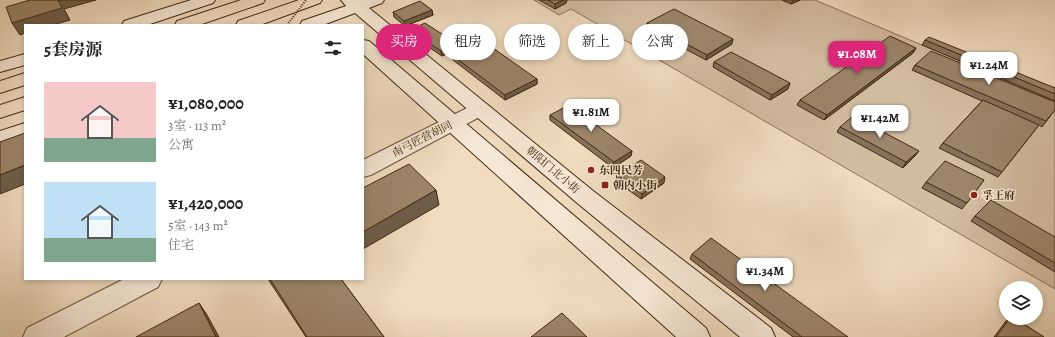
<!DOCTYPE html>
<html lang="zh">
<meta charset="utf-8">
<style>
:root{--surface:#fff;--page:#f2f2f2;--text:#222;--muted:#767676;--accent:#db2777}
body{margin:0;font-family:Alegreya,"Noto Serif SC",serif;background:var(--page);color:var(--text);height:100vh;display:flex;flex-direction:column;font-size:15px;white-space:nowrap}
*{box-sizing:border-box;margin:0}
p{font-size:13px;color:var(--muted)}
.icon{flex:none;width:22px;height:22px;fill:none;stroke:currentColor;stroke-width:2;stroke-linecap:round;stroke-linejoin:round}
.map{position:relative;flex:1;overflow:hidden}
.side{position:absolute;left:24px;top:24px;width:340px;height:256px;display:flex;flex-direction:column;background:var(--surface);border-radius:0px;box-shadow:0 2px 6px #0003}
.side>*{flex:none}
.banner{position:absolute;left:376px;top:24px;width:380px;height:36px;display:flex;gap:8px}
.tools{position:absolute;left:999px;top:281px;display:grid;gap:8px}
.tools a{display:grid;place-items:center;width:44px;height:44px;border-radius:50%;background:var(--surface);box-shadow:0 2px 6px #0003;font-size:20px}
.price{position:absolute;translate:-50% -34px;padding:0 9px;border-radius:8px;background:#fff;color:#222;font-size:13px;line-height:26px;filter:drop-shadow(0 1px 2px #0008)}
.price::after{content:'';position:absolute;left:50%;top:24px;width:12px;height:9px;margin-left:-6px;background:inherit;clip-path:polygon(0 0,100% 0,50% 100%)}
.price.active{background:var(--accent);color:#fff}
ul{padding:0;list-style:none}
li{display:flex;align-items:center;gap:12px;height:100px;padding:0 20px}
li span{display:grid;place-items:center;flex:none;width:112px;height:80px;border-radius:0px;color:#555}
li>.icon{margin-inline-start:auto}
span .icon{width:48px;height:48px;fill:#fffc;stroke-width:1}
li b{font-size:17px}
h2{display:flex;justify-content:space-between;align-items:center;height:48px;padding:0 20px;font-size:17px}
.tag{padding:0 14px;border-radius:18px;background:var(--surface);box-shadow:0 2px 6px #0003;font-size:14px;line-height:36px}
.tag.active{background:var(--accent);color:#fff}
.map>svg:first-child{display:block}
.green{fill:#d3bda2;stroke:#8a7258}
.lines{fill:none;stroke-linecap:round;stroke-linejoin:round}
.street-casing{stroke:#6c543a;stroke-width:2}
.secondary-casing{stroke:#40270d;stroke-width:2}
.primary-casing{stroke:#40270d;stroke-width:2}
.street{fill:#f6e8d6;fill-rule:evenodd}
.secondary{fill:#f6e8d6;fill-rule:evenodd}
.primary{fill:#f1dcc0;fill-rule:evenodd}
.path-bridge{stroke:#40270d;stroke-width:2;stroke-dasharray:1 1.5;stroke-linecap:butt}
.wall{fill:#86725b;stroke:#40270d}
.shaded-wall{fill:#6d5d4a;stroke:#40270d}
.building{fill:#9c856a;stroke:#40270d}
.poi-dot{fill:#8f2418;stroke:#f6e8d6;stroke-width:1.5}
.labels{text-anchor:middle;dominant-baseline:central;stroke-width:3;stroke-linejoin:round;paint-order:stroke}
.street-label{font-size:11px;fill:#40270d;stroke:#f6e8d6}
.poi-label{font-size:11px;font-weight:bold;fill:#40270d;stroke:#f6e8d6;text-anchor:start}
</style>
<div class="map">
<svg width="1055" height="337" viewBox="0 0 1055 337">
<rect width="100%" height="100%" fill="#f1dcc0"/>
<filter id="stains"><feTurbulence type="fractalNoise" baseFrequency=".005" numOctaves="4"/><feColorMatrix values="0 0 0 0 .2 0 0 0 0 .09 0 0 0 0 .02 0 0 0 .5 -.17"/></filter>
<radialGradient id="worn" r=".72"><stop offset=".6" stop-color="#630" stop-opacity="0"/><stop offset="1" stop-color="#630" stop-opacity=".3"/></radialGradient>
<!-- green -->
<polygon class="green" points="534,0 815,0 1055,101 1055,289 571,9 559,15"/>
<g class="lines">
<defs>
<g id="street">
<polygon points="480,103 487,105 490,109 487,113 371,175 363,177 363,160 473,105"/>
<polygon points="124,279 162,279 158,287 64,337 23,337 27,328"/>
</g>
<g id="secondary">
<polygon points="191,0 215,0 213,3 147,25 122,25 124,21"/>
<polygon points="341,0 384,0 382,3 369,8 592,190 771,328 775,337 740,337 576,202 355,13 323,25 300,25 302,21 346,6"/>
<polygon points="363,40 369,41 706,328 710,337 676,337 363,54"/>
<polygon points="25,54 25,65 0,72 0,61"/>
<polygon points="25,123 25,137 0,146 0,131"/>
</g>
<g id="primary">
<polygon points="241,0 265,0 263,3 199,25 175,25 177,21"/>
<polygon points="299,0 322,0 320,3 260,25 236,25 238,21"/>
<polygon points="25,73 25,85 0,93 0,81"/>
<polygon points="25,97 25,110 0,118 0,105"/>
</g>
</defs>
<!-- street casing -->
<use href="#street" class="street-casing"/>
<!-- secondary casing -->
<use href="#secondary" class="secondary-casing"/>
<!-- primary casing -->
<use href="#primary" class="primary-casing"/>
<!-- street -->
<use href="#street" class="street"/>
<!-- secondary -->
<use href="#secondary" class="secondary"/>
<!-- primary -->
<use href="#primary" class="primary"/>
<!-- path-bridge -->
<polyline class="path-bridge" points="287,25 306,0"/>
</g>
<!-- wall -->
<g class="wall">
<polygon points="539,0 567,0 566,3 555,9"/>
<polygon points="782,0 800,0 791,4"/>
<polygon points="432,10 433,15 405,26 394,17 393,12"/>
<polygon points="647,23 732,44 706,60 646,28"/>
<polygon points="410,30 456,43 457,49 442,56 411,35"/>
<polygon points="925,40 1055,88 1055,101 922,45"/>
<polygon points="916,48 913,53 824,120 797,105 800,100"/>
<polygon points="452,55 537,79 537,84 505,100 453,60"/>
<polygon points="714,62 788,89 770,100 713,67"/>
<polygon points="915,65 1055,110 1042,127 1039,125 998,177 939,148 943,143 982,101 912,70"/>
<polygon points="550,115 632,151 631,156 613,168 550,120"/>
<polygon points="840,127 915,156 903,168 837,132"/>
<polygon points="617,175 664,183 641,199 616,181"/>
<polygon points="984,180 962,209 922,188 926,182"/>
<polygon points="975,216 1055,237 1055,272 971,221"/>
<polygon points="692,254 848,337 793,337 690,259"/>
<polygon points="268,279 341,279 384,337 306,337"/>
<polygon points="1009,318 1014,318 1044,337 994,337 1006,321"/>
</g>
<!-- shaded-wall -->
<g class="shaded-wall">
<polygon points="58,0 96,0 64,9 70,20 53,25 25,25 25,33 20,35 12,23"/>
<polygon points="563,0 567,0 566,3 555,9 555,4"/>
<polygon points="793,0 800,0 791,4"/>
<polygon points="432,10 433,15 405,26 404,21"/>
<polygon points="733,39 732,44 706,60 707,55"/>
<polygon points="456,43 457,49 442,56 441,51"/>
<polygon points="916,48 913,53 824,120 827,115"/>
<polygon points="537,79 537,84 505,100 505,95"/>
<polygon points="790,83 788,89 770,100 772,95"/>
<polygon points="632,151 631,156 613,168 614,162"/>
<polygon points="919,151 915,156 903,168 906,162"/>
<polygon points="25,165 25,184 0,194 0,175"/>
<polygon points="665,177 664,183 641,199 642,194"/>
<polygon points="436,190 439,205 363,249 363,232"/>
<polygon points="199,303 207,315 219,337 216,337"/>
</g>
<!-- building -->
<g class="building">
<polygon points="30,0 58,0 62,8 12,23 6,7"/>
<polygon points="548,0 563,0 555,4"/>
<polygon points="420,1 432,10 404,21 393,12"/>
<polygon points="674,9 733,39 707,55 647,23"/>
<polygon points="425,23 456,43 441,51 410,30"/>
<polygon points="890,36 916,48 827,115 800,100"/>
<polygon points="929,37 1055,88 1055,94 925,40"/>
<polygon points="483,41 537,79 505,95 452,55"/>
<polygon points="931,51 1055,102 1055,110 1046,121 915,65"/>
<polygon points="731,52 790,83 772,95 714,62"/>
<polygon points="983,100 1039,125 1002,172 943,143"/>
<polygon points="569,105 632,151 614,162 550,115"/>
<polygon points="853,116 919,151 906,162 840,127"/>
<polygon points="25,133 25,165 0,175 0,142"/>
<polygon points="641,160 665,177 642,194 617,175"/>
<polygon points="945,161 984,180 967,203 926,182"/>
<polygon points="409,164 436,190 363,232 363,188"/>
<polygon points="991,200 1055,237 1055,263 975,216"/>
<polygon points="711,238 848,337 802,337 692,254"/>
<polygon points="270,279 341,279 384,337 307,337"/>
<polygon points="199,303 216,337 136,337"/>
<polygon points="562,313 587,337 531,337"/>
<polygon points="1010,318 1014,318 1044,337 996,337"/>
</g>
<!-- markers -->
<g class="poi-dot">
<circle cx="591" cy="170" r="4"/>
<rect x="601" y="181" width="8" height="8" rx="2"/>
<circle cx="974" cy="195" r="4"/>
</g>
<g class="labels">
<!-- street labels -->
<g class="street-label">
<text transform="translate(422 139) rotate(-27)">南弓匠营胡同</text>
<text transform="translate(553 170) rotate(40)">朝阳门北小街</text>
</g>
<!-- poi labels -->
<g class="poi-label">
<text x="599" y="170">东四民芳</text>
<text x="613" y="185">朝内小街</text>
<text x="982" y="195">孚王府</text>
</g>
</g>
<rect width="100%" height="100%" filter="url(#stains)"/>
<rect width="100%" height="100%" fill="url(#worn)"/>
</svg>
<div class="tools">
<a><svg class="icon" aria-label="layers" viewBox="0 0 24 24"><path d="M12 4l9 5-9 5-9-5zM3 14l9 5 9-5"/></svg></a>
</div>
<b class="price active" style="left:857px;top:75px">¥1.08M</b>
<b class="price" style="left:989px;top:86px">¥1.24M</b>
<b class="price" style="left:591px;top:133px">¥1.81M</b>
<b class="price" style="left:880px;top:139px">¥1.42M</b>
<b class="price" style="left:765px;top:292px">¥1.34M</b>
<div class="banner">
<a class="tag active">买房</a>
<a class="tag">租房</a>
<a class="tag">筛选</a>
<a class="tag">新上</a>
<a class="tag">公寓</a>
</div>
<section class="side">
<h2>5套房源<svg class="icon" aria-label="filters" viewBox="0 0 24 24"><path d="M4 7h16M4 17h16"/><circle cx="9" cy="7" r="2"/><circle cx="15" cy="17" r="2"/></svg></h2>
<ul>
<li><span style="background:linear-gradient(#f6c9c9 70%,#7fa58c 0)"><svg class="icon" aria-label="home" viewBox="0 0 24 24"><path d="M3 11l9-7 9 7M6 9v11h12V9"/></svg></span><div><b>¥1,080,000</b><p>3室 · 113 m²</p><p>公寓</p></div></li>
<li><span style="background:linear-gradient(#bfe0f5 70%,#7fa58c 0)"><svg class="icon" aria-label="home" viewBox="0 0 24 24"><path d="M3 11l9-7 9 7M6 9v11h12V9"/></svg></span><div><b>¥1,420,000</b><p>5室 · 143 m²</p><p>住宅</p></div></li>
</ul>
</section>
</div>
